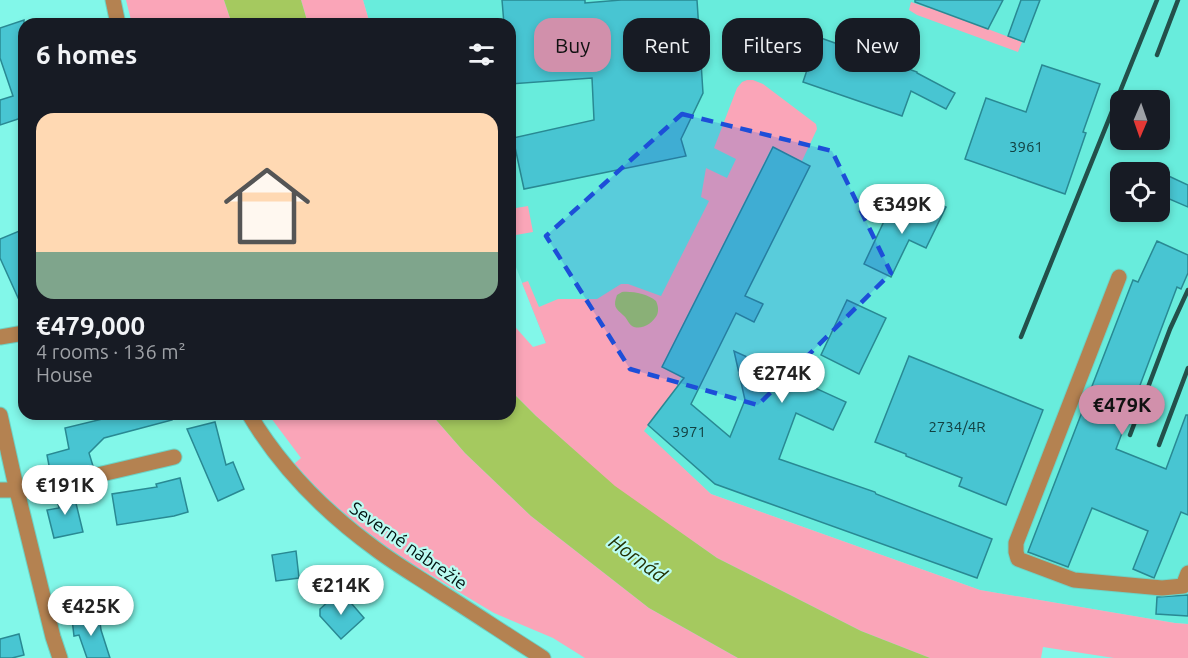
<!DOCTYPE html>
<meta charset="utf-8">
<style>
:root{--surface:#171b24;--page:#242831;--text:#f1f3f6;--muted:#9ea1a6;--line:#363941;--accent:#d190ab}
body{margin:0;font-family:Ubuntu,sans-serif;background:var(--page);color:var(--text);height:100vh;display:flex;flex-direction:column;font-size:22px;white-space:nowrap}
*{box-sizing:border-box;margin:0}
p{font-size:20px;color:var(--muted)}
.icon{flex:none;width:33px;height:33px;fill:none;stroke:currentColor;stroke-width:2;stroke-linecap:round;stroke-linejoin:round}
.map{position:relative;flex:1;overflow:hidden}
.details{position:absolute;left:18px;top:18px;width:498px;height:402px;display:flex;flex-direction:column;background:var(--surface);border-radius:18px;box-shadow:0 3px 9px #0003}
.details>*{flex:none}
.banner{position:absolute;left:534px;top:18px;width:564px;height:54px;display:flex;gap:12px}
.needle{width:39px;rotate:182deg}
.tools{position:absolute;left:1110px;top:90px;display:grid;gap:12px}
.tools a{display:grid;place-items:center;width:60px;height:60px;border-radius:12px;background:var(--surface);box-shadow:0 3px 9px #0003;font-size:30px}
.price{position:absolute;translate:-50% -51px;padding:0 14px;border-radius:21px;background:#fff;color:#222;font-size:20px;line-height:39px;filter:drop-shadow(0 2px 3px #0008)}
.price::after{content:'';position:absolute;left:50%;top:36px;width:18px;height:14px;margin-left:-9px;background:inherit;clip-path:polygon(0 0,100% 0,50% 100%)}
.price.active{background:var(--accent);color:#111}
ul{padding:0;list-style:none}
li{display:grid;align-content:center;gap:12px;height:318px;padding:0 18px}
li+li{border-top:2px solid var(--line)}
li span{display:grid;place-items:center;height:186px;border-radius:18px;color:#555}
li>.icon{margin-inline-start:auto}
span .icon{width:108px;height:108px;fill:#fffc;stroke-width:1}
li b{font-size:26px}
h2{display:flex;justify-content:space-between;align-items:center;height:72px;padding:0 18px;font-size:26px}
.tag{padding:0 21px;border-radius:18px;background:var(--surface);box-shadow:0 3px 9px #0003;font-size:21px;line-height:54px}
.tag.active{background:var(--accent);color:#111}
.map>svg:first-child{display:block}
.built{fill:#68ecdc;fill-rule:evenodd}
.green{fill:#faa5b8}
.water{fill:#a5c95f}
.building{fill:#48c5d2;stroke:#298993;stroke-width:1.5}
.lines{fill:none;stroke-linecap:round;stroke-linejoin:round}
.minor-casing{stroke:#6dd3c6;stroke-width:17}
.minor{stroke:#b48251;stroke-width:15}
.rail{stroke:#23504b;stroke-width:4.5}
.marked{fill:#1d4ed8;fill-opacity:0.2;stroke:#1d4ed8;stroke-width:4.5;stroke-dasharray:12 8;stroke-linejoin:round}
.labels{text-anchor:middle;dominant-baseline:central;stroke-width:4.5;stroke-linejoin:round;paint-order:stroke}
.number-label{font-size:15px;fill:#124041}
.street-label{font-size:18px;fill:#001311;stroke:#bbfcf2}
.water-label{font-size:20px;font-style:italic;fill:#243205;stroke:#bbfcf2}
</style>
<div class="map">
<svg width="1188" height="658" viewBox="0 0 1188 658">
<rect width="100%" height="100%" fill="#82f7e9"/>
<!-- built -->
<path class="built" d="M363,0H1188V624L1175,623L980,590L711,494L546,343L510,252V24H370ZM1120,100H1160V140H1120ZM1120,172H1160V212H1120Z"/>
<!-- green -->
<g class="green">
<polygon points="126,0 224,0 232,24 132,24"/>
<polygon points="301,0 363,0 370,24 308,24"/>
<polygon points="931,0 938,10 1022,42 1018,52 917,15 909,10 911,2 928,8"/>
<polygon points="747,80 753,80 763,84 816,124 817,129 802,161 772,147 662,366 681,377 675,390 644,431 711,494 980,590 1175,623 1188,624 1188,658 1114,658 1043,647 1041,658 930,658 861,631 717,558 615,487 536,416 510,390 510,321 533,347 546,343 522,283 528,281 539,307 558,299 597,299 621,284 628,284 661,296 709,201 701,197 706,168 727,178 736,159 714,148 737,88 742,82"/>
<polygon points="528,206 533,232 510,236 510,209"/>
<polygon points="268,414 431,414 465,453 531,516 649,608 738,658 585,658 553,638 494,613 335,518 288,469 301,458"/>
</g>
<!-- water -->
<g class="water">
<polygon points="224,0 301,0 308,24 232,24"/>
<path d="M622,292C632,291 648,294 656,301C658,306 659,310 657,315C653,323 641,331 632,326C628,323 627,318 623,315C615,308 613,306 617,295Z"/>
<polygon points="510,390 536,416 615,486 717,558 861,631 930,658 738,658 649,608 531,516 465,453 431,414 510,414"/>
</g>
<!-- building -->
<g class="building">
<polygon points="502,0 585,0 585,3 621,0 697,0 703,93 681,139 686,156 524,189 513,138 594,120 592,78 510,84 510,24 504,24"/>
<polygon points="915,0 1003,0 988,29 915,2"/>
<polygon points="1021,0 1040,0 1024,42 1008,36"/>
<polygon points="24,20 24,118 21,118 0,125 0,100 13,96 0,58 0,28"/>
<polygon points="818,37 917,72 917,73 955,93 946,109 911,91 902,116 803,82"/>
<polygon points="1042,65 1100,84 1083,132 1086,133 1065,194 965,159 986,98 1026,112"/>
<polygon points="773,147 810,166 745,296 763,304 754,322 736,313 691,404 730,437 745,400 734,351 846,402 833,430 796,413 779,459 875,492 876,494 992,539 977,578 715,484 648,425 684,378 662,367"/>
<polygon points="1160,172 1188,185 1188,207 1160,195"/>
<polygon points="930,200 946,207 926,248 909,240 891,277 864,264 893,202 923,216"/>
<polygon points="24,229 24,311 0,258 0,239"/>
<polygon points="1157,241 1188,255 1188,273 1181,289 1177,287 1116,449 1166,469 1186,415 1188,415 1188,515 1181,512 1154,578 1133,569 1148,531 1092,508 1068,567 1028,552 1133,280 1138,282"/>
<polygon points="847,300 886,318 859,374 821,355"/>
<polygon points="909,356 1043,410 1006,505 959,486 962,478 906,456 906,454 875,442"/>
<polygon points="123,414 171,414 172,420 104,438 89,453 93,466 51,476 47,455 69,449 65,428"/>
<polygon points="215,422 226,465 233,462 244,489 218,501 187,429"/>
<polygon points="180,478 188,512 174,516 117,525 112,494 157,487 156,484"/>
<polygon points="73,491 83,532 54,538 47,510 59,508 56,495"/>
<polygon points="296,551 299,578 276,581 272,555"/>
<polygon points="1188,595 1188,616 1156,614 1157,597"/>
<polygon points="345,596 364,618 341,639 320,616 320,609 331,599 335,604"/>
<polygon points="99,615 101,630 110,658 87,658 79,635 74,636 72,619"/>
<polygon points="19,634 24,655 12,658 0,658 0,639"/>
</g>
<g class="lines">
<defs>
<g id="minor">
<polyline points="113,0 118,24"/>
<polyline points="1119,277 1016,543 1016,552 1018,559 1074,580 1162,588 1183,586 1188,573"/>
<polyline points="0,337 24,333"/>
<path d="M249,414C281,468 326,513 377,550C397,565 418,577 439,591C474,613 508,636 543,658"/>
<polyline points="0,415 17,491 53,637 60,658"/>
<polyline points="0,490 34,490 174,457"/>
</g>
</defs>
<!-- minor casing -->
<use href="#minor" class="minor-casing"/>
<!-- minor -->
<use href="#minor" class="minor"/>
<!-- rail -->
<g class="rail">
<polyline points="1157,55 1178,0"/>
<polyline points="1021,337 1157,0"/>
<polyline points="1130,435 1170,329 1188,290"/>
<polyline points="1159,445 1188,368"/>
</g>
</g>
<!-- marked area -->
<path class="marked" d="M682,114L832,151L891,273L758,405L630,369L546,236Z"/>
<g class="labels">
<!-- number labels -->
<g class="number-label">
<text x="1026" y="146">3961</text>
<text x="957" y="426">2734/4R</text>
<text x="689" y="431">3971</text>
</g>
<!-- street labels -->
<g class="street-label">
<text transform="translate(409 545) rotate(35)">Severné nábrežie</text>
</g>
<!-- water labels -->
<g class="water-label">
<text transform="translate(638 558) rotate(36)">Hornád</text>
</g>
</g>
</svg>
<div class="tools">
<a><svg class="needle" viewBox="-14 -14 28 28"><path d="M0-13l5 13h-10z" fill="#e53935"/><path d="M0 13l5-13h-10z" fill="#9ea1a6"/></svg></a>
<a><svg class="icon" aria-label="locate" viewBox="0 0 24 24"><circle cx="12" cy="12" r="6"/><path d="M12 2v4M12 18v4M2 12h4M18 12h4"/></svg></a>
</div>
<b class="price" style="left:902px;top:235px">€349K</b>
<b class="price" style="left:782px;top:404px">€274K</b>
<b class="price active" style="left:1122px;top:436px">€479K</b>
<b class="price" style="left:65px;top:516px">€191K</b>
<b class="price" style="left:341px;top:616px">€214K</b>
<b class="price" style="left:91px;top:637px">€425K</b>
<div class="banner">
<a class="tag active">Buy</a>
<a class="tag">Rent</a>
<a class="tag">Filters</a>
<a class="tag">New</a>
</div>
<section class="details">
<h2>6 homes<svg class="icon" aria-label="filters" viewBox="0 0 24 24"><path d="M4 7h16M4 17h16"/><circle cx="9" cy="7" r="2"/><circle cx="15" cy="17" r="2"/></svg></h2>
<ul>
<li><span style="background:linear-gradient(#ffd9b3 75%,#7fa58c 0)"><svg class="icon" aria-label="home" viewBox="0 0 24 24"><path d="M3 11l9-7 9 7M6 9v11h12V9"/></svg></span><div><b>€479,000</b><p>4 rooms · 136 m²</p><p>House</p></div></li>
</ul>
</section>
</div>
